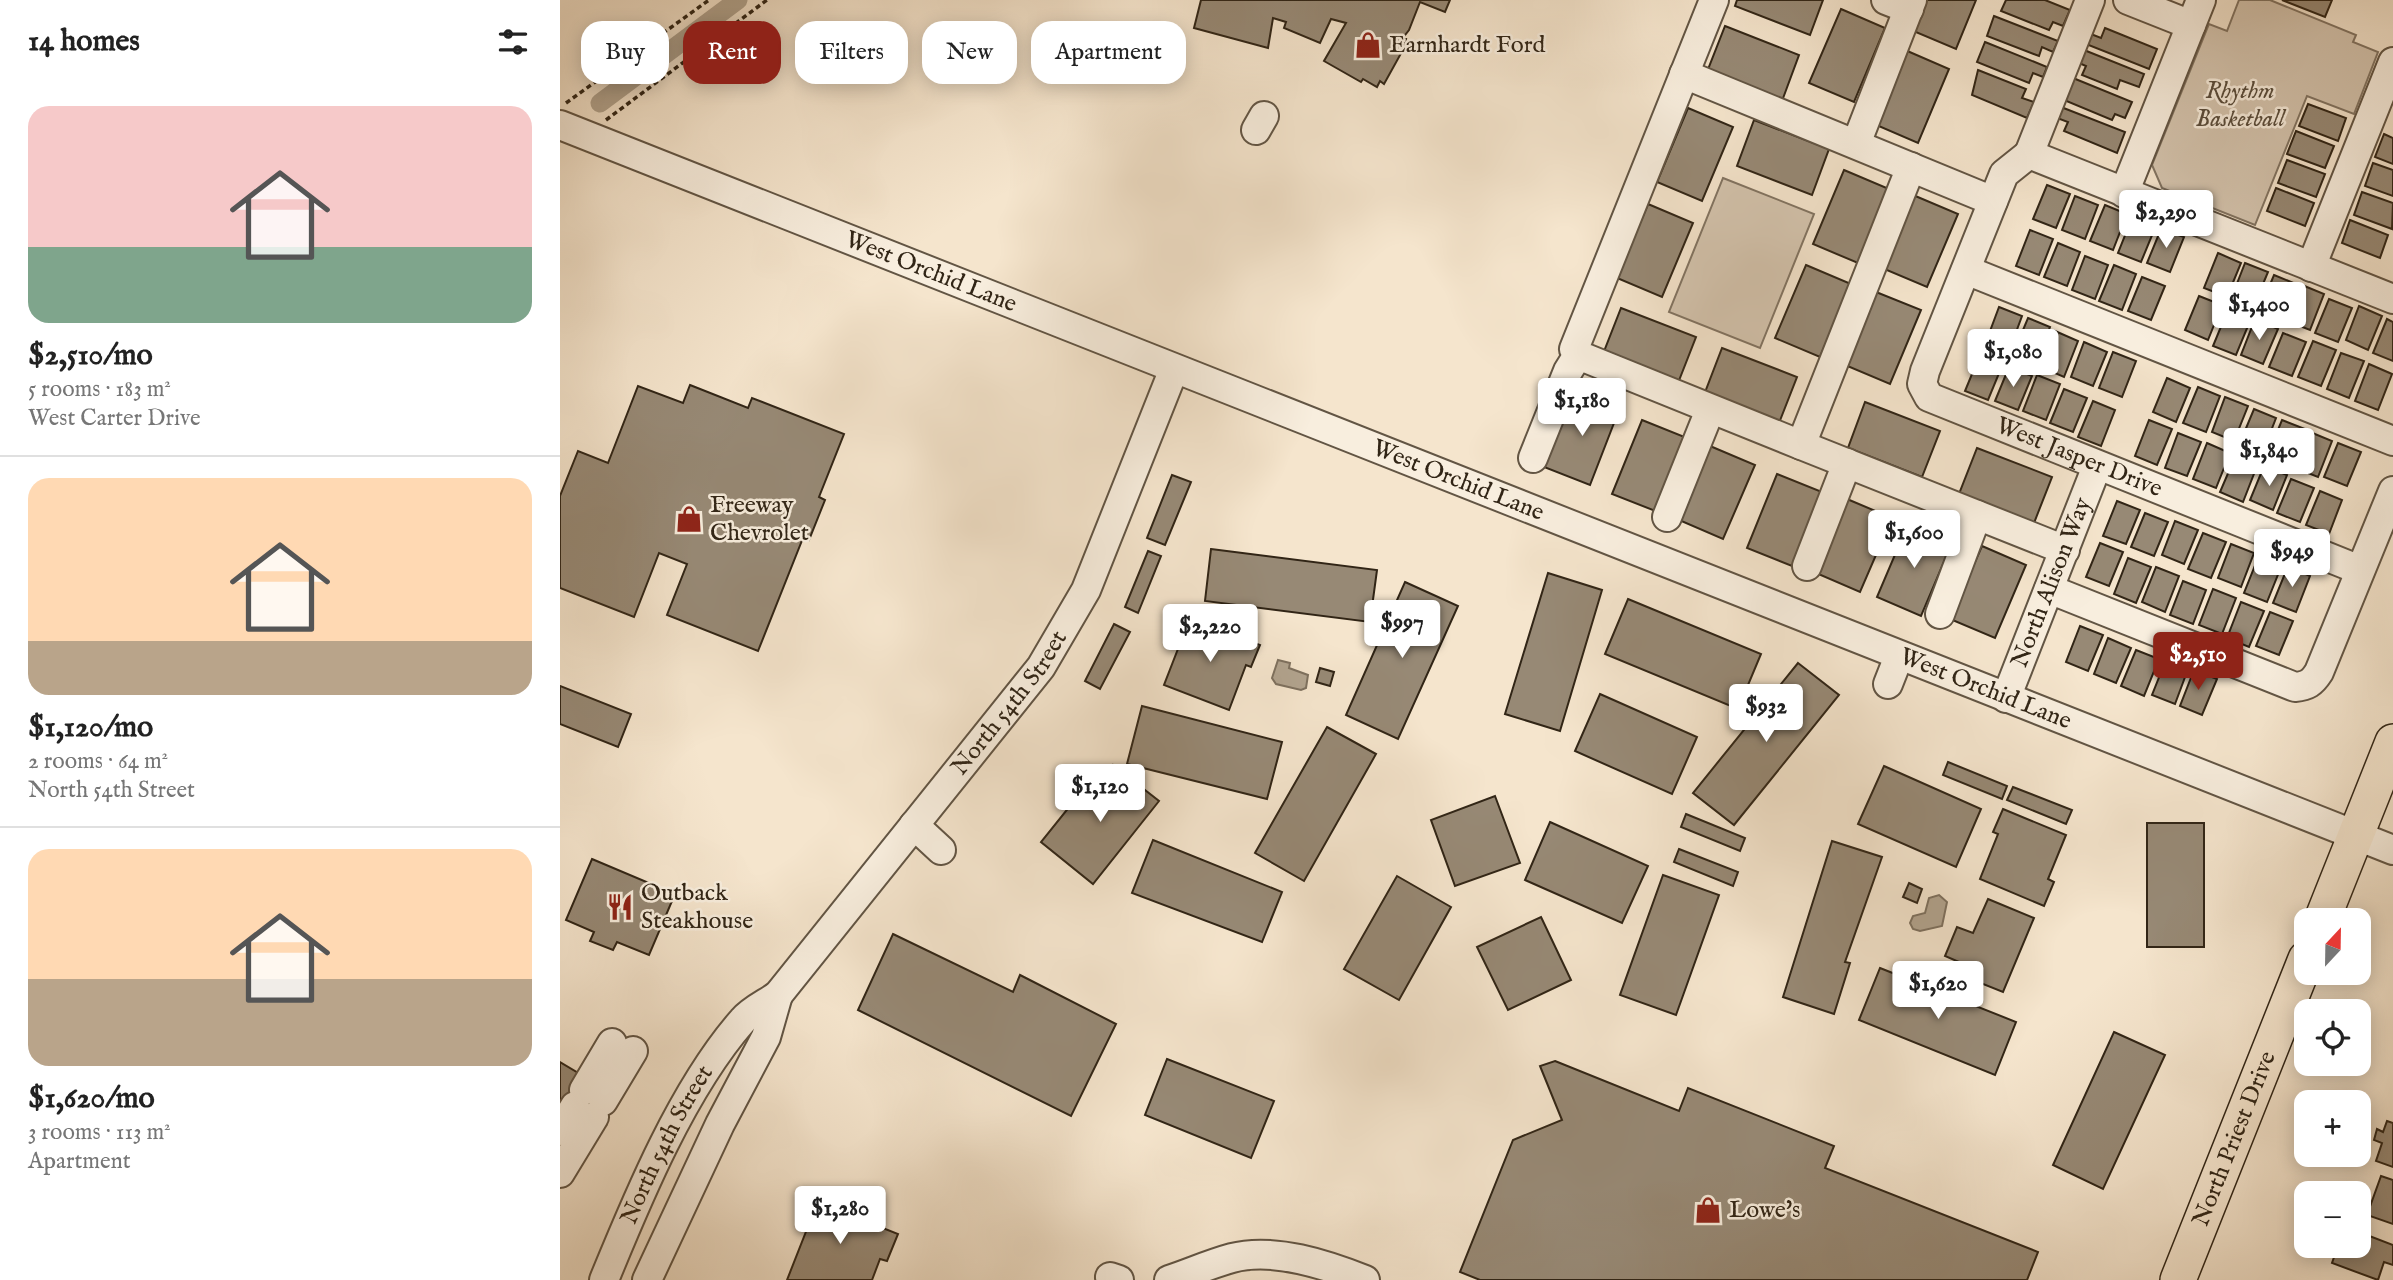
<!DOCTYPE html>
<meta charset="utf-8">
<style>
:root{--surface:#fff;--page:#f6f6f6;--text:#222;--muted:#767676;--line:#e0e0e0;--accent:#8f2418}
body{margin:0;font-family:"IM FELL English",serif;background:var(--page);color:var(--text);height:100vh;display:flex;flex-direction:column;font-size:26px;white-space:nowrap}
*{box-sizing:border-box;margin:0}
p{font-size:23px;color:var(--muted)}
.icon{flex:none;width:38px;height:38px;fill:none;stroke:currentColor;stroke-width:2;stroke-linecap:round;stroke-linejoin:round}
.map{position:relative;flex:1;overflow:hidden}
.sheet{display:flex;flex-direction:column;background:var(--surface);width:560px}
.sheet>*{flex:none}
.hud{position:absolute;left:21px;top:21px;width:665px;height:63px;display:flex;gap:14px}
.needle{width:46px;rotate:22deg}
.fabs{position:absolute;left:1734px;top:908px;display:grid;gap:14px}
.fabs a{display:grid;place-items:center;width:77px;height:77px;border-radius:14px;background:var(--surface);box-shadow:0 4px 18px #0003;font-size:35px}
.price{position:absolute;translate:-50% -60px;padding:0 16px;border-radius:7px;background:#fff;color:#222;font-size:23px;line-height:46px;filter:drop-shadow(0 2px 4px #0008)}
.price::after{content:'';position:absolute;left:50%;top:42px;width:21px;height:16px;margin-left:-10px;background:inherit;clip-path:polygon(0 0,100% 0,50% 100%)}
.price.active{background:var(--accent);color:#fff}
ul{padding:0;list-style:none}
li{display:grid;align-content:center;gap:14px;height:371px;padding:0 28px}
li+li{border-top:2px solid var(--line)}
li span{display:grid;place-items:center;height:217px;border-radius:21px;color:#555}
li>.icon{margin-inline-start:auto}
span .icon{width:126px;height:126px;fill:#fffc;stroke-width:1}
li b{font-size:30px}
h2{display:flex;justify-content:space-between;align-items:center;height:84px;padding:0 28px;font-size:30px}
.tag{padding:0 24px;border-radius:21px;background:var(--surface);box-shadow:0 4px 18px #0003;font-size:24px;line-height:63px}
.tag.active{background:var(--accent);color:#fff}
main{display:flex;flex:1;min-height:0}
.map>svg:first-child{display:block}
.green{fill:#d4c4ae;stroke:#827462;stroke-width:2}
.water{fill:#b2a48f;stroke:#7e715f;stroke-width:2}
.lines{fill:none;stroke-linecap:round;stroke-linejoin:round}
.canal{stroke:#b2a48f;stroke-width:19}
.building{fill:#978975;stroke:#312516;stroke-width:2}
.minor-casing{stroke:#625544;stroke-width:32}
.major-casing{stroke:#312516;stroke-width:38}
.path{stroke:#312516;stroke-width:3.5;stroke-dasharray:5 3.5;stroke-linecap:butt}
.minor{stroke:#f8eede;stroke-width:28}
.major{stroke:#f5e5cd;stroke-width:35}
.labels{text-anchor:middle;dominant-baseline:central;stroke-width:5;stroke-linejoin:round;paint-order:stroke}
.poi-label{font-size:24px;fill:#312516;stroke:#f8eede;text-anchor:start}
.park-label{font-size:24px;font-style:italic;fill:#5a4d3c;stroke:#f8eede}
.street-label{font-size:24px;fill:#312516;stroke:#f8eede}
</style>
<main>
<section class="sheet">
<h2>14 homes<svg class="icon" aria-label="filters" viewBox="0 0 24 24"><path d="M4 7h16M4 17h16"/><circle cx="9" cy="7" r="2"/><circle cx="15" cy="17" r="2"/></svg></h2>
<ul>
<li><span style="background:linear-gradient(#f6c9c9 65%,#7fa58c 0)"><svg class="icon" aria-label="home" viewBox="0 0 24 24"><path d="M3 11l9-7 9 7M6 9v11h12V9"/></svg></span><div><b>$2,510/mo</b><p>5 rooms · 183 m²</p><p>West Carter Drive</p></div></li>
<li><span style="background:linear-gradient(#ffd9b3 75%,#b9a48a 0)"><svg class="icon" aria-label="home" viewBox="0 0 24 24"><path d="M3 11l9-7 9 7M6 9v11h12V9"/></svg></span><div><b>$1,120/mo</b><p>2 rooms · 64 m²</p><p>North 54th Street</p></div></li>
<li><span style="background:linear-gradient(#ffd9b3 60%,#b9a48a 0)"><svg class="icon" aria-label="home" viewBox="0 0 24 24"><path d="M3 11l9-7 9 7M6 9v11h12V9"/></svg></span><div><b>$1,620/mo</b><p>3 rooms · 113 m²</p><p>Apartment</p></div></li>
</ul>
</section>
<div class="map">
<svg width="1833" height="1280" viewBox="0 0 1833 1280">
<rect width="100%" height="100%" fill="#f5e5cd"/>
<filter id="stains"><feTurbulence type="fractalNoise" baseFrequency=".00286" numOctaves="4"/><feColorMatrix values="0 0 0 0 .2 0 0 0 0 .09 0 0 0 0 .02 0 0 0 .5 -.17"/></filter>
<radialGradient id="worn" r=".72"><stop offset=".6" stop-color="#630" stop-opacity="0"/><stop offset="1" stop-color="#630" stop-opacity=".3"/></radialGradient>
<!-- green -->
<g class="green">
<polygon points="1679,0 1710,0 1796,35 1793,42 1818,52 1794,114 1747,96 1695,225 1602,188 1592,165 1649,24 1667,31"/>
<polygon points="1163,178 1254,214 1200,348 1109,312"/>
</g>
<!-- water -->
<g class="water">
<polygon points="718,660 730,663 729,668 748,675 746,688 741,690 716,684 712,678"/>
<polygon points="1379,895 1387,902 1382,926 1360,931 1353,929 1350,923 1353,916 1365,913 1369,898"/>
</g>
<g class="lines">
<!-- canal -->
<polyline class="canal" points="40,103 178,0"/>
</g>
<!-- building -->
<g class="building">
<polygon points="641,0 890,0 885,12 860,2 849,30 842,39 846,39 844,48 824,84 820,81 817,87 803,79 801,82 764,61 786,23 771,19 760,43 724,28 726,22 713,18 708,48 634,28"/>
<polygon points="1177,0 1263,0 1250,35 1175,6"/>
<polygon points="1364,0 1416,0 1396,49 1351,30"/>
<polygon points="1446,0 1485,0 1510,10 1503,26 1493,22 1489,30 1441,11"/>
<polygon points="1722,0 1772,0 1765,17"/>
<polygon points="1281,9 1325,28 1294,102 1249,83"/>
<polygon points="1434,16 1498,41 1493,52 1482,47 1479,56 1427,36"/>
<polygon points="1165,26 1239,55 1222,101 1147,72"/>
<polygon points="1545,28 1597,49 1589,69 1526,44 1531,34 1541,38"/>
<polygon points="1425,42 1487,67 1483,77 1473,73 1469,83 1417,62"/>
<polygon points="1345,50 1389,69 1358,143 1314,124"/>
<polygon points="1524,50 1584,74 1579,87 1560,80 1557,89 1522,75 1526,66 1519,63"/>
<polygon points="1418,70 1466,89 1462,98 1474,102 1467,118 1412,95"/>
<polygon points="1513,78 1572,102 1565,118 1555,114 1552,120 1504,100"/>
<polygon points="1748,104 1786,118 1778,141 1739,126"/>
<polygon points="1501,107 1565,132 1557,153 1504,131 1508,122 1497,118"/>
<polygon points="1128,108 1173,127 1142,201 1097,182"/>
<polygon points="1194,120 1269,149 1252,195 1177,166"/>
<polygon points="1736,131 1774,146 1765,168 1727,154"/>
<polygon points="1824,134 1833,138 1833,164 1815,157"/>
<polygon points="1727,160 1765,174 1756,197 1718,183"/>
<polygon points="1813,163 1833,170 1833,196 1805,186"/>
<polygon points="1284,170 1329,189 1298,263 1253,244"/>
<polygon points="1487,185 1510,194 1496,228 1473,219"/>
<polygon points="1716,188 1754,203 1745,226 1707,211"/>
<polygon points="1802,192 1833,203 1832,229 1794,215"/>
<polygon points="1353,195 1398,214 1367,287 1322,268"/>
<polygon points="1515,196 1538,205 1525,239 1502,230"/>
<polygon points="1088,204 1133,223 1102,297 1057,278"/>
<polygon points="1545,205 1567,214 1553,250 1530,241"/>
<polygon points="1572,218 1595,228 1581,262 1558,253"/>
<polygon points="1790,220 1828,235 1820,258 1782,243"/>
<polygon points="1601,229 1624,237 1610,272 1587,263"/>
<polygon points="1470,230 1493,239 1479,275 1456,266"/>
<polygon points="1498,243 1520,252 1507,286 1484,277"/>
<polygon points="1658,253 1681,263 1667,297 1644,288"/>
<polygon points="1525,256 1548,265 1535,299 1512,290"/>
<polygon points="1685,263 1708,272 1693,308 1671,299"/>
<polygon points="1246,265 1291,284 1260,357 1215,338"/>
<polygon points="1554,265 1576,274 1562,310 1539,301"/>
<polygon points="1714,275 1736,284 1722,320 1699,311"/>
<polygon points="1582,277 1605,286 1591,320 1568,311"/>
<polygon points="1742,285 1764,294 1750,330 1727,321"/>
<polygon points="1316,292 1361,310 1330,384 1285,365"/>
<polygon points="1639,296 1662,305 1648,340 1625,330"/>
<polygon points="1769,299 1792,308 1778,342 1755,333"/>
<polygon points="1799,306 1822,316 1808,350 1786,340"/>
<polygon points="1439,307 1462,316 1449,351 1426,342"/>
<polygon points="1061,308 1136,337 1118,383 1043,354"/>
<polygon points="1667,312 1690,321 1676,355 1653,346"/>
<polygon points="1468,318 1490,327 1476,363 1453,354"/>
<polygon points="1695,319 1718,329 1703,364 1681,355"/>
<polygon points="1827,319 1833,322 1833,361 1813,353"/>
<polygon points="1495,331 1518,341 1504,377 1481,367"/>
<polygon points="1723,333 1746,342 1732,376 1709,367"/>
<polygon points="1753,341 1776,350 1761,386 1738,377"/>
<polygon points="1524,342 1547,352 1533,386 1511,377"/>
<polygon points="1162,348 1237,377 1219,423 1144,395"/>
<polygon points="1553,352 1576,361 1562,397 1539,388"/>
<polygon points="1781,353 1804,361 1789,398 1767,389"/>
<polygon points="1419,357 1442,366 1428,400 1405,391"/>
<polygon points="1809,364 1832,374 1818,410 1795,401"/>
<polygon points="1449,367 1472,376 1458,410 1435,401"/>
<polygon points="1477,375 1500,384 1486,420 1463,411"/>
<polygon points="1607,378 1630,388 1616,422 1593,412"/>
<polygon points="130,385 188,408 192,398 284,434 259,497 265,500 249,540 243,538 198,651 107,615 127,564 99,553 74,617 0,588 0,496 18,451 48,463 78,386 123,403"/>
<polygon points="1638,387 1660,396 1646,432 1623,423"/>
<polygon points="1504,389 1527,398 1513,432 1490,423"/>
<polygon points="1013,392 1059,410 1030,485 984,467"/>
<polygon points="1665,397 1688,406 1674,441 1652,432"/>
<polygon points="1533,401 1555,410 1541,446 1518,437"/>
<polygon points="1305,402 1380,431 1362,477 1288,448"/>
<polygon points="1694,409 1716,418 1702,454 1679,445"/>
<polygon points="1082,420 1127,438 1098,512 1052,494"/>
<polygon points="1589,420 1612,429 1597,465 1575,456"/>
<polygon points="1722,420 1745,429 1731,464 1708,454"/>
<polygon points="1750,432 1772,441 1758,477 1735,468"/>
<polygon points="1618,433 1641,442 1627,476 1605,468"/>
<polygon points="1647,443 1670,453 1656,488 1633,479"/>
<polygon points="1778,443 1801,452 1787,486 1764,477"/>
<polygon points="1150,446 1195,465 1163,539 1119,520"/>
<polygon points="1417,448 1492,477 1474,523 1399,494"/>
<polygon points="1675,457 1697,466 1683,502 1660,492"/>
<polygon points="1704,466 1727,475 1713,510 1690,500"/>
<polygon points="1217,474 1262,492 1232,566 1187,548"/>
<polygon points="612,475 631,482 605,545 587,538"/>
<polygon points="1731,479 1754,488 1740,522 1717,513"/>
<polygon points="1760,491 1782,500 1769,534 1746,525"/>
<polygon points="1287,499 1332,518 1300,592 1256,573"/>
<polygon points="1557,501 1580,510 1566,544 1543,536"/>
<polygon points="1585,513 1608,522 1594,556 1571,547"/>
<polygon points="1615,521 1638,530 1624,564 1602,555"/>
<polygon points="1348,524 1392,543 1361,616 1317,597"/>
<polygon points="1643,533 1666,542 1651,578 1628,569"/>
<polygon points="1540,543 1563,552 1549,586 1526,577"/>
<polygon points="1671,544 1694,553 1681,587 1658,578"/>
<polygon points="1422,546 1466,565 1435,638 1390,619"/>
<polygon points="651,549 817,570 810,622 645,601"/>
<polygon points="588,551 601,556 578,613 565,607"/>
<polygon points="1568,558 1591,567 1576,603 1554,594"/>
<polygon points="1698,558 1721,567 1707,602 1684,593"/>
<polygon points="1728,566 1750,576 1736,612 1713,603"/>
<polygon points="1596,567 1619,576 1605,612 1582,602"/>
<polygon points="988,573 1042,590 1000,731 945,714"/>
<polygon points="1623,581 1646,590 1633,624 1610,615"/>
<polygon points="845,582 898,606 838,739 786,715"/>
<polygon points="1653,589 1676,598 1662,634 1639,625"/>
<polygon points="1068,599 1201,654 1178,709 1045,654"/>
<polygon points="1681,602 1704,611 1689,647 1667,638"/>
<polygon points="1710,612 1733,621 1719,655 1696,646"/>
<polygon points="630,618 700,645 691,667 686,665 669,710 604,685"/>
<polygon points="554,624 570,632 540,689 525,681"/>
<polygon points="1520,626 1543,635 1528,671 1506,662"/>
<polygon points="1548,638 1571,648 1556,683 1534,674"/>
<polygon points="1576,650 1599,659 1584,696 1561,686"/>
<polygon points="1606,660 1628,669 1615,704 1592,695"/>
<polygon points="1238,663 1279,695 1174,825 1133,793"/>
<polygon points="760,668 774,672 770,686 756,682"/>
<polygon points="1634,670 1657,679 1642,715 1620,706"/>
<polygon points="0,686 71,714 58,747 0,724"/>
<polygon points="1040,694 1137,737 1112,794 1015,751"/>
<polygon points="582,706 722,742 707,799 567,764"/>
<polygon points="767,727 816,754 744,881 695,853"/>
<polygon points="1388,762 1447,786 1442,799 1383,775"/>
<polygon points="553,765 599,801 533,884 481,842 514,801 520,806"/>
<polygon points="1324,766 1421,809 1396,867 1298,824"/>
<polygon points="1453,787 1512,810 1506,824 1447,800"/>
<polygon points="935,796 960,863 895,886 871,820"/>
<polygon points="1443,809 1506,835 1488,879 1494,882 1484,906 1420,879 1438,834 1433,832"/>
<polygon points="1126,814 1185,838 1180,851 1121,827"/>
<polygon points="990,822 1088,866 1062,923 965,880"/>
<rect x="1587" y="823" width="57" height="124"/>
<polygon points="593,840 722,892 702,942 572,893"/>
<polygon points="1272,841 1322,857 1285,962 1290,963 1274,1014 1223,997"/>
<polygon points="1119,849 1178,872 1173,886 1114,862"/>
<polygon points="32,859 115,894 89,955 57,942 53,950 30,941 34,932 6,920"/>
<polygon points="1103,875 1159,895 1116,1015 1060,995"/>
<polygon points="837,876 891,907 839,1000 784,969"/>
<polygon points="1349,883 1362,889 1357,903 1343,897"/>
<polygon points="1428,899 1474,918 1443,992 1408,978 1413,968 1385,956 1397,927 1413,933"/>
<polygon points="981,917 1011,980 948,1010 917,947"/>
<polygon points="333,934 453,992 460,975 556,1024 511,1116 298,1010"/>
<polygon points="1320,968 1456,1022 1435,1075 1299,1020"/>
<polygon points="1554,1032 1605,1055 1543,1189 1493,1165"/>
<polygon points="607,1059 714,1101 691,1158 585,1115"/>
<polygon points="995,1061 1119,1111 1128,1088 1274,1146 1265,1168 1478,1252 1467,1280 920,1280 900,1272 953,1140 1002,1120 980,1066"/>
<polygon points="0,1062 25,1077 43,1101 0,1120"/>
<polygon points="1827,1121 1833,1123 1833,1167 1816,1161 1822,1143 1814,1140 1817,1129 1823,1132"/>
<polygon points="1821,1176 1833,1180 1833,1224 1807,1215"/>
<polygon points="250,1199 338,1234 327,1261 320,1259 312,1280 227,1280 247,1229 240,1226"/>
<polygon points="1799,1232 1833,1245 1833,1265 1824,1262 1818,1280 1772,1263 1778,1246 1799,1246"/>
</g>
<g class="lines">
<defs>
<g id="minor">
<polyline points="1154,0 1014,349 1018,355 1241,445"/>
<polyline points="1326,0 1349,9"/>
<polyline points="1568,0 1631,25"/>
<polyline points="1124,74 1433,201"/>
<path id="s1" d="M0,125L1833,850"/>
<polyline points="696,130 704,116"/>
<polyline points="1296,144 1352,0"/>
<path id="s2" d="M1469,154L1444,174L1365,371L1362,384L1369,397L1800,570"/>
<polyline points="1469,154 1833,299"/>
<polyline points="1469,154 1530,0"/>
<polyline points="1351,167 1241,445 1505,550"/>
<polyline points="1564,193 1641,0"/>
<polyline points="1751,267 1833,62"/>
<polyline points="1406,270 1833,441"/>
<polyline points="973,458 1008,371 1018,355"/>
<polyline points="1107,517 1150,410"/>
<polyline points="1247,566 1287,463"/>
<path d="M1489,589L1735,687C1747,686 1752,683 1759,672L1833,491"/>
<polyline points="1380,614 1417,515"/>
<polyline points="1328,684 1339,656"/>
<path id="s3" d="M1446,698L1537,466"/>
<polyline points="354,825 381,850"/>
<polyline points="24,1090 52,1043"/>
<polyline points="43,1101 73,1051"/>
<polyline points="0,1131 15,1106"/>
<polyline points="0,1173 34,1117"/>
<polyline points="550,1277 559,1280"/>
<path id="s4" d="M44,1280C78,1197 123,1088 183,1020C191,1010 207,1003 218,995L481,667L526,590L614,369"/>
<polyline points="87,1280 160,1124 206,1037 218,995"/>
<path d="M609,1280C630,1273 650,1264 672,1258C714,1247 767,1265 805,1280"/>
</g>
<g id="major">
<polyline points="1762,920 1833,742"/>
<path id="s5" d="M1618,1280L1746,959"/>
</g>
</defs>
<!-- minor casing -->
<use href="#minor" class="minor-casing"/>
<!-- major casing -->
<use href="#major" class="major-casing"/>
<!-- path -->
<g class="path">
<polyline points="6,103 149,0"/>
<polyline points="46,120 207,0"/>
</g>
<!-- minor -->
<use href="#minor" class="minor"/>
<!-- major -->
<use href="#major" class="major"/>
</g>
<!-- icons -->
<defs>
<symbol id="shop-bare" viewBox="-9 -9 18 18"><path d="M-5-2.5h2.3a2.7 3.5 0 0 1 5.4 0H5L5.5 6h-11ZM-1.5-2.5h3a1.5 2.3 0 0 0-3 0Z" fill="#8f2418" stroke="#f8eede" stroke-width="2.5" paint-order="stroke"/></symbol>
<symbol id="restaurant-bare" viewBox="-9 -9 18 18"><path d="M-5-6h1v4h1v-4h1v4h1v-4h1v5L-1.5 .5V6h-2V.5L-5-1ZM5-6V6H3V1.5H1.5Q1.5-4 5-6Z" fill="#8f2418" stroke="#f8eede" stroke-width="2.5" paint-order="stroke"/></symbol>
</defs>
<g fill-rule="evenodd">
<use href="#shop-bare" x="789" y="26" width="38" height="38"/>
<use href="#shop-bare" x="110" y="500" width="38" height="38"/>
<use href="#restaurant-bare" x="41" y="888" width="38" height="38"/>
<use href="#shop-bare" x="1129" y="1191" width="38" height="38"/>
</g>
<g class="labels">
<!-- poi labels -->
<g class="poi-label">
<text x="829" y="45">Earnhardt Ford</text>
<text x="150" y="505">Freeway<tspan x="150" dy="28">Chevrolet</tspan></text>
<text x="81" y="893">Outback<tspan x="81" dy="28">Steakhouse</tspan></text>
<text x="1169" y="1210">Lowe's</text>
</g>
<!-- park labels -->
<g class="park-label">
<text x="1680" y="91">Rhythm<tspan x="1680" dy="28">Basketball</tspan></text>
</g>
<!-- street labels -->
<g class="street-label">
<text stroke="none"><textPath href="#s1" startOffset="399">West Orchid Lane</textPath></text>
<text stroke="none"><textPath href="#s2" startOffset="434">West Jasper Drive</textPath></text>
<text stroke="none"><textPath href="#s1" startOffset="966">West Orchid Lane</textPath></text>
<text stroke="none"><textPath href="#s3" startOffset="124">North Alison Way</textPath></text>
<text stroke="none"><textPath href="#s1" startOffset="1533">West Orchid Lane</textPath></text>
<text stroke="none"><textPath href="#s4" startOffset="712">North 54th Street</textPath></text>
<text stroke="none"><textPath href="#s5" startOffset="152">North Priest Drive</textPath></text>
<text stroke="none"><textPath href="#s4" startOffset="149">North 54th Street</textPath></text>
</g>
</g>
<rect width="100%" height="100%" filter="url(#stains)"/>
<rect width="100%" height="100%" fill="url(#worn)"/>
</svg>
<div class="fabs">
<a><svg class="needle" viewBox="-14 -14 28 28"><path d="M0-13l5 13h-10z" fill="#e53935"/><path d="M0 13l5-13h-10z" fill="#767676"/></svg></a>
<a><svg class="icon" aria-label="locate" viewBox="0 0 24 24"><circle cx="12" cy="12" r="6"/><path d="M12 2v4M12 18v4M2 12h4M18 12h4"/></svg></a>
<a>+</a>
<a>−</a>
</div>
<b class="price" style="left:1606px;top:250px">$2,290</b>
<b class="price" style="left:1699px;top:342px">$1,400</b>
<b class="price" style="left:1453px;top:389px">$1,080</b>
<b class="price" style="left:1022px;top:438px">$1,180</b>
<b class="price" style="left:1709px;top:488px">$1,840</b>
<b class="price" style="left:1354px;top:570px">$1,600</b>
<b class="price" style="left:1732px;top:589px">$949</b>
<b class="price" style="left:842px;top:660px">$997</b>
<b class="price" style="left:650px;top:664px">$2,220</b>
<b class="price active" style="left:1638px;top:692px">$2,510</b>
<b class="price" style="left:1206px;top:744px">$932</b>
<b class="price" style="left:540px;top:824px">$1,120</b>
<b class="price" style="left:1378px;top:1021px">$1,620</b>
<b class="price" style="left:280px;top:1246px">$1,280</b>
<div class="hud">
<a class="tag">Buy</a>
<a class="tag active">Rent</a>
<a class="tag">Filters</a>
<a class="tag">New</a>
<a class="tag">Apartment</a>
</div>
</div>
</main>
